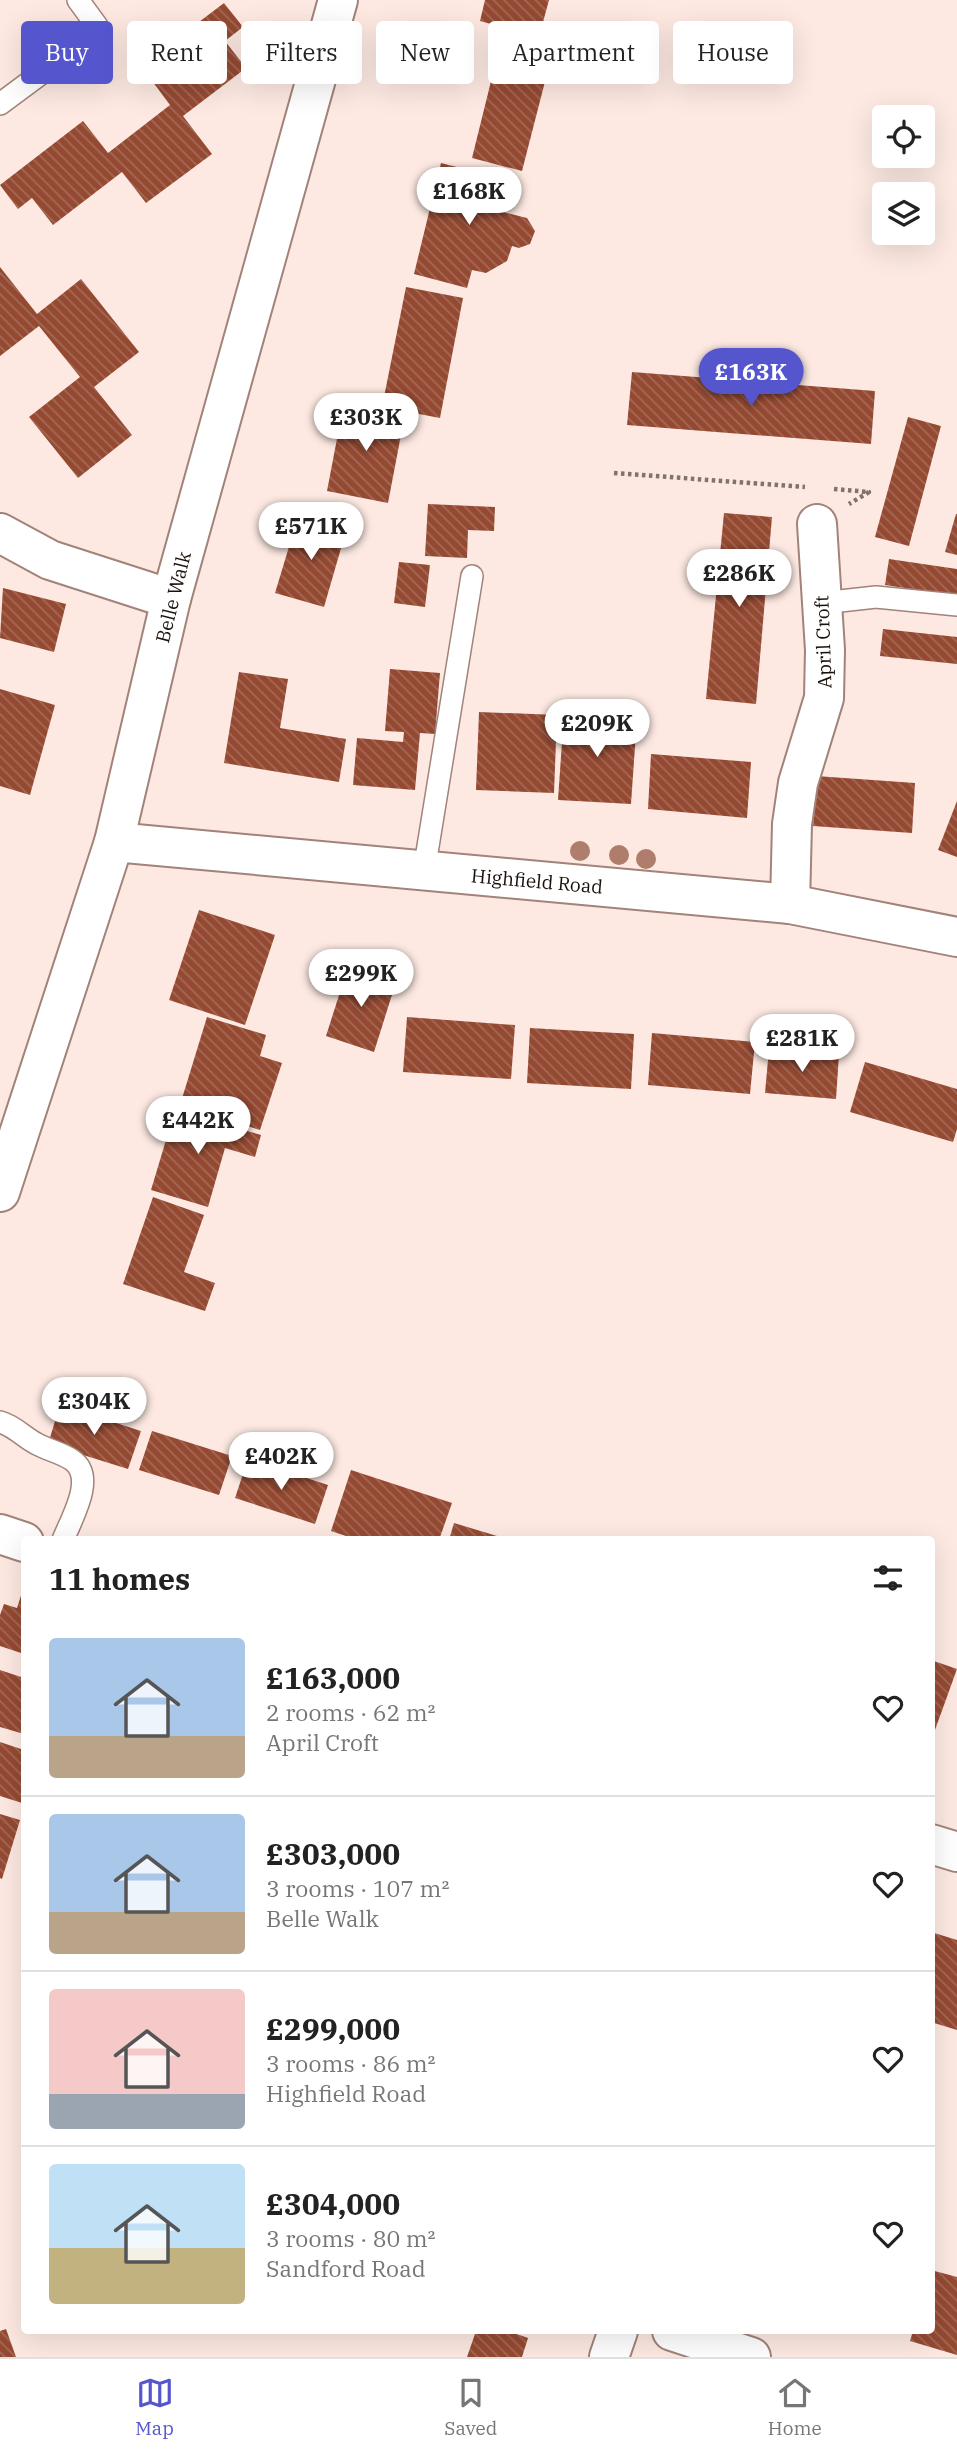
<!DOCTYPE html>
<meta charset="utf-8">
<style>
:root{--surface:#fff;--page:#f2f2f2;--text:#222;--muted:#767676;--line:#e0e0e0;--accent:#5556ce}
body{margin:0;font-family:"IBM Plex Serif",serif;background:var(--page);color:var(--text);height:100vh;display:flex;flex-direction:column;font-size:26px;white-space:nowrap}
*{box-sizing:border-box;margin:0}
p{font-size:23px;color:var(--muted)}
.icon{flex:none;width:38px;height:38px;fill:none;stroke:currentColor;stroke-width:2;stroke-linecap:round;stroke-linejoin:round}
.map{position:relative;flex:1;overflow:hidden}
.panel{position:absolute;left:21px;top:1536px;width:914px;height:798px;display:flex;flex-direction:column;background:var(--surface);border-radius:7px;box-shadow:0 7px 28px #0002}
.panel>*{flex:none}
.guide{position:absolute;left:21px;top:21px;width:915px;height:63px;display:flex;gap:14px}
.buttons{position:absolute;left:872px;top:105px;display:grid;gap:14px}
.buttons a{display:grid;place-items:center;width:63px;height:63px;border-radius:7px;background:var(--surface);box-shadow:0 7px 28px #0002;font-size:35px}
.price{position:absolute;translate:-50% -60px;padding:0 16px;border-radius:24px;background:#fff;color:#222;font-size:23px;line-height:46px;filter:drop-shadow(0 2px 4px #0008)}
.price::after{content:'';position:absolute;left:50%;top:42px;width:21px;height:16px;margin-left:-10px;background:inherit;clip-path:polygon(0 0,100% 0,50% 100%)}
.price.on{background:var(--accent);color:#fff}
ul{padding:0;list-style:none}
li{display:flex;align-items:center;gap:21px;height:175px;padding:0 28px}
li+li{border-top:2px solid var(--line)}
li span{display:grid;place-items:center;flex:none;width:196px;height:140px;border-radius:7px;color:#555}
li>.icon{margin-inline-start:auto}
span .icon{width:84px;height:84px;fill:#fffc;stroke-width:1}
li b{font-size:30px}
h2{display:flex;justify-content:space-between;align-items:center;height:84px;padding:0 28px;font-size:30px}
.tag{padding:0 24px;border-radius:7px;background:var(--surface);box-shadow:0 7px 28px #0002;font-size:24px;line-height:63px}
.tag.on{background:var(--accent);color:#fff}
.menu{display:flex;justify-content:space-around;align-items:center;height:98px;border-top:2px solid var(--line);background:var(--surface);font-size:19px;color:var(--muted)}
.menu a{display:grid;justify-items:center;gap:4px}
.menu .on{color:var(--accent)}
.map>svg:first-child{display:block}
.building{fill:url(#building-back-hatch)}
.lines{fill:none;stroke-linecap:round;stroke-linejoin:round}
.service-casing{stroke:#a18379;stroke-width:24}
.minor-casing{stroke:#a18379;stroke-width:42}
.path{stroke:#81726d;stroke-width:4.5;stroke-dasharray:3.5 3.5;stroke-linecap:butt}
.service{stroke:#fff;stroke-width:21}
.minor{stroke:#fff;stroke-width:38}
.tree{fill:#ae7d6b}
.labels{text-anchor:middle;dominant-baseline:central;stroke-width:7;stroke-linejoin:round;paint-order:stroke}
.street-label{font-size:19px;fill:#1a100c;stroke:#fff}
</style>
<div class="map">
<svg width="957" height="2357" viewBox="0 0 957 2357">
<defs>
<pattern id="building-back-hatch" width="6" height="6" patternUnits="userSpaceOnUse" patternTransform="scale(1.75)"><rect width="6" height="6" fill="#964931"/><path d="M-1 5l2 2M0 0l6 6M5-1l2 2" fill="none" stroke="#a16a59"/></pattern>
</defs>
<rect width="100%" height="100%" fill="#fde9e2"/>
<!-- building -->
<g class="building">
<polygon points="485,0 549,0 539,37 480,21"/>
<polygon points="224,3 243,27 225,41 246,68 183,116 212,154 146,203 122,172 53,225 32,198 18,209 0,185 83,121 108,153 170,105 141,66"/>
<polygon points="498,53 549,66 522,171 472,158"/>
<polygon points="441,163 511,181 503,212 527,218 535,231 530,244 519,248 512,246 507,261 486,273 472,270 467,288 414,274"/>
<polygon points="0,267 37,314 81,279 139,352 94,387 132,435 78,478 29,417 80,377 39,326 0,356"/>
<polygon points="406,287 463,298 440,418 382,407"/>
<polygon points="632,372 875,391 871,444 627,425"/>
<polygon points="344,402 405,414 388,503 327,491"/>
<polygon points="908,417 941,426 909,546 875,537"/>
<polygon points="428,504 495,507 494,531 468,530 467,558 425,556"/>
<polygon points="724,513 772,517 756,704 706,699"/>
<polygon points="956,514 957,514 957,555 945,552"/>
<polygon points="298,517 346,531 324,607 275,593"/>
<polygon points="889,559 957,569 957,596 885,585"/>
<polygon points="399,562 430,565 425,607 394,603"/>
<polygon points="3,588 66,604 54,652 0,638"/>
<polygon points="883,629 957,637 957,664 880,656"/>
<polygon points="390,669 440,673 435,734 420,733 415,790 353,785 357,738 403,742 404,732 385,731"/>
<polygon points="239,672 288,679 280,728 346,739 339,782 224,763"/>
<polygon points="0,689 55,705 30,795 0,786"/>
<polygon points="479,712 557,715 554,793 476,790"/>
<polygon points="564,713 637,718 631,804 558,800"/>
<polygon points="651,754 751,762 747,818 648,809"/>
<polygon points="816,776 915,783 912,833 813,826"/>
<polygon points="957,801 957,857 938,850"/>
<polygon points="199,910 275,935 245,1025 169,1000"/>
<polygon points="348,967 396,982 374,1052 326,1036"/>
<polygon points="207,1017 266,1035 260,1056 282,1063 260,1130 180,1105"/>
<polygon points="407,1017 515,1025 511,1079 403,1072"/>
<polygon points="530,1028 634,1034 631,1089 527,1083"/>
<polygon points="652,1033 755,1042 750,1094 648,1085"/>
<polygon points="769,1049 839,1054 836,1099 765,1093"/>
<polygon points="865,1062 957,1089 957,1129 953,1142 850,1112"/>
<polygon points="175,1110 261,1135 255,1157 225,1148 208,1207 151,1190"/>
<polygon points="153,1197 204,1215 184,1272 215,1283 205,1311 123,1284"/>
<polygon points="60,1405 141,1431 128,1469 48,1444"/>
<polygon points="152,1431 232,1456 219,1495 139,1470"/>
<polygon points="248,1459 328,1485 315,1524 235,1498"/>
<polygon points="351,1470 452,1503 439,1540 358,1540 331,1531"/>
<polygon points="454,1523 507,1539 507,1540 449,1540"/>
<polygon points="24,1586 24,1654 0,1646 0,1615 4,1604 17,1608"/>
<polygon points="931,1660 957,1669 931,1741"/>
<polygon points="0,1670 24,1678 24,1734 0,1727"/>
<polygon points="0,1742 24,1750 22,1803 0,1796"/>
<polygon points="0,1814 20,1820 2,1879 0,1878"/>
<polygon points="931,1932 957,1940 957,2030 931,2022"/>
<polygon points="931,2270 957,2277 957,2355 910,2341 913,2331 931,2331"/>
<polygon points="6,2329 16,2357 0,2357 0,2331"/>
<polygon points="476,2331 508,2331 528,2338 522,2357 467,2357"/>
</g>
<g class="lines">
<defs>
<g id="service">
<polyline points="0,104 62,58 97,26 78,0"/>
<polyline points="822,603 876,597 957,605"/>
<polyline points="424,871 472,576"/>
<path d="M0,1422C15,1426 23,1437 37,1444C48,1450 62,1453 72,1460C97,1477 71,1519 63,1540"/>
</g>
<g id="minor">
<polyline points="0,533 50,560 171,599"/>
<polyline points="114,842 790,904 957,937"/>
<polyline points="790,904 792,824 798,783 824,698 825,650 817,524"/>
<polyline points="0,1192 114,842 171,599 338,0"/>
<polyline points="0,1534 24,1542"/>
<polyline points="931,1844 957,1852"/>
<polyline points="672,2331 751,2357"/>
<polyline points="609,2357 618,2331"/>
</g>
</defs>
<!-- service casing -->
<use href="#service" class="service-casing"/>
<!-- minor casing -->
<use href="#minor" class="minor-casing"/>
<!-- path -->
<g class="path">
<polyline points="614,473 805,487"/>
<polyline points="834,489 869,492 849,504"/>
</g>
<!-- service -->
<use href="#service" class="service"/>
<!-- minor -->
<use href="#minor" class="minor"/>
</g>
<!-- trees -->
<g class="tree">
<circle cx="580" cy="851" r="10"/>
<circle cx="619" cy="855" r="10"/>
<circle cx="646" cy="859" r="10"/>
</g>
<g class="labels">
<!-- street labels -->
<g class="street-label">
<text transform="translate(173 597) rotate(-76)">Belle Walk</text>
<text transform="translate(823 642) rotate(-92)">April Croft</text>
<text transform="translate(537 881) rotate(5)">Highfield Road</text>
</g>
</g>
</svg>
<div class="buttons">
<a><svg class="icon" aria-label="locate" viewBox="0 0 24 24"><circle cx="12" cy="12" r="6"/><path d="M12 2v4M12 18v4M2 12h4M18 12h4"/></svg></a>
<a><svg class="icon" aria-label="layers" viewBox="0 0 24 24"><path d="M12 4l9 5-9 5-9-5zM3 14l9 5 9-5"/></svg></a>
</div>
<b class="price" style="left:469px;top:227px">£168K</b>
<b class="price on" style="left:751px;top:408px">£163K</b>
<b class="price" style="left:366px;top:453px">£303K</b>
<b class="price" style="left:311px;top:562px">£571K</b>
<b class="price" style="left:739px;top:609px">£286K</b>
<b class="price" style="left:597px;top:759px">£209K</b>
<b class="price" style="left:361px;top:1009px">£299K</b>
<b class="price" style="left:802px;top:1074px">£281K</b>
<b class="price" style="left:198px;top:1156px">£442K</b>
<b class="price" style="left:94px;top:1437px">£304K</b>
<b class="price" style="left:281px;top:1492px">£402K</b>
<div class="guide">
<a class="tag on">Buy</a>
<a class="tag">Rent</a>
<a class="tag">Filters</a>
<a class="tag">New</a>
<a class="tag">Apartment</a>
<a class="tag">House</a>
</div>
<section class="panel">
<h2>11 homes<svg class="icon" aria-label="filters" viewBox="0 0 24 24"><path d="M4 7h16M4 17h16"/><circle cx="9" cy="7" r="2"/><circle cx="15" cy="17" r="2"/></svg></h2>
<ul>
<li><span style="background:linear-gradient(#a9c7e8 70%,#b9a48a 0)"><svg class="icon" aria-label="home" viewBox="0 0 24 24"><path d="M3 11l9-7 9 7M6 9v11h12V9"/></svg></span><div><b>£163,000</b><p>2 rooms · 62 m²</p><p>April Croft</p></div><svg class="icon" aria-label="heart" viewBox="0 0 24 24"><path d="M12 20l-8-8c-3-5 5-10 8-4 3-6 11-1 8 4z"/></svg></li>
<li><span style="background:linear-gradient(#a9c7e8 70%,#b9a48a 0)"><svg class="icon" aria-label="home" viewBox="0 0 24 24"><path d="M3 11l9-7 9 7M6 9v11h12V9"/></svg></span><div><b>£303,000</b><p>3 rooms · 107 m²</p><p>Belle Walk</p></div><svg class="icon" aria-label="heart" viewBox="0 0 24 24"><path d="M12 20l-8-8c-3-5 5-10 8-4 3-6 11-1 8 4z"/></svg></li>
<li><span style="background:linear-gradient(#f6c9c9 75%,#9aa5b1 0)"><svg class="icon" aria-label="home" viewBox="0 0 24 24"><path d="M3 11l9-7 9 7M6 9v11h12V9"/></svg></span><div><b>£299,000</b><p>3 rooms · 86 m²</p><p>Highfield Road</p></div><svg class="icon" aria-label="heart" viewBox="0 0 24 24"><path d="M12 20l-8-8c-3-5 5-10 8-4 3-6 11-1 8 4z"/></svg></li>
<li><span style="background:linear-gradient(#bfe0f5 60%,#c2b280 0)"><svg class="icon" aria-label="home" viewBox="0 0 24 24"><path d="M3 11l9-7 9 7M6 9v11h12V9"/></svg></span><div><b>£304,000</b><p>3 rooms · 80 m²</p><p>Sandford Road</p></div><svg class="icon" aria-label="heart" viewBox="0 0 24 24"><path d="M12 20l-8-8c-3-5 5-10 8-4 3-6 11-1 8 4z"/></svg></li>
</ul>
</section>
</div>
<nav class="menu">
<a class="on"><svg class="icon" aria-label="map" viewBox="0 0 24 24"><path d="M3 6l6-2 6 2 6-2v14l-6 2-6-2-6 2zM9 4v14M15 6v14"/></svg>Map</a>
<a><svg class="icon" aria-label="saved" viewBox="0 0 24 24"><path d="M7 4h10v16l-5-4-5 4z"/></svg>Saved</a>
<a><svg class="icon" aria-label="home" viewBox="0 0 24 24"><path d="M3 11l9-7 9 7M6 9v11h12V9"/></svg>Home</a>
</nav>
